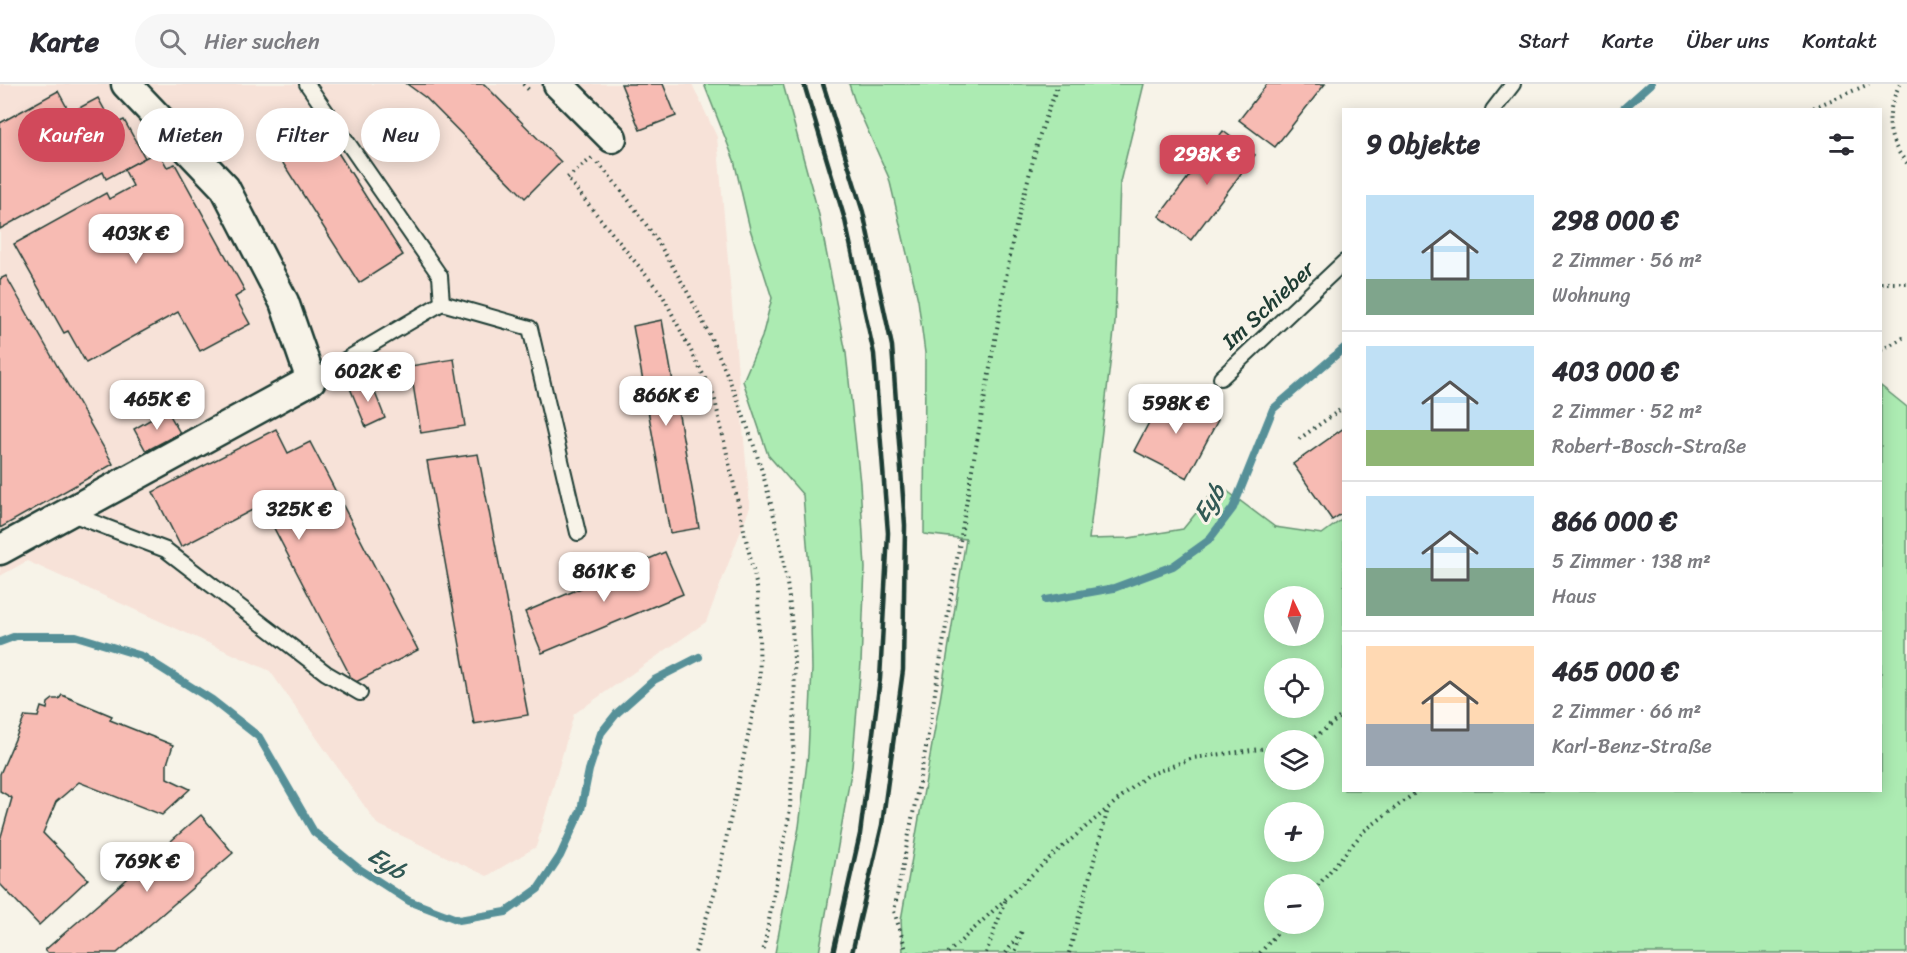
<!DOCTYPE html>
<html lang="de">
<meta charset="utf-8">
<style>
:root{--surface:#fff;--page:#f7f7f7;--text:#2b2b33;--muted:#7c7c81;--line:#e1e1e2;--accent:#d1495b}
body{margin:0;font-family:Sriracha,sans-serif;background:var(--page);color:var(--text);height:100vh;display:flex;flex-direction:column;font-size:22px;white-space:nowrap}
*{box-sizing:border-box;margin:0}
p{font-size:20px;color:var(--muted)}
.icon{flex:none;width:33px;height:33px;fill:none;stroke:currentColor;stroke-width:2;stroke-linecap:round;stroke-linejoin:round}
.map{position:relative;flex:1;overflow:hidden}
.side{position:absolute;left:1342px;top:24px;width:540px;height:684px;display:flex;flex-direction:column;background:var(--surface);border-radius:0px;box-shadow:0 3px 15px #0003}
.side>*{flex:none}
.guide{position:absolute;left:18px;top:24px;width:570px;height:54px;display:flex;gap:12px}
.needle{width:39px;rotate:355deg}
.buttons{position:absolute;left:1264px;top:502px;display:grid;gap:12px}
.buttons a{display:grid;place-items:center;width:60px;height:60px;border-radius:50%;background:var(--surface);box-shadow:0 3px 15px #0003;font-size:30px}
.price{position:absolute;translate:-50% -51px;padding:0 14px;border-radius:12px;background:#fff;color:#222;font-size:20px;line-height:39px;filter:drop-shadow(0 2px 3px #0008)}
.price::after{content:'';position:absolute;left:50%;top:36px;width:18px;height:14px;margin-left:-9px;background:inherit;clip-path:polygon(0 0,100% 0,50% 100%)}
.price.selected{background:var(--accent);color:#fff}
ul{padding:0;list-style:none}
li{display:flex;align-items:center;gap:18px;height:150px;padding:0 24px}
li+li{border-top:2px solid var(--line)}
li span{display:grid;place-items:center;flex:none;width:168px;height:120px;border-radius:0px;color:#555}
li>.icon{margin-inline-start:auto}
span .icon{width:72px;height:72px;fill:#fffc;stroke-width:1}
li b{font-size:26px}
h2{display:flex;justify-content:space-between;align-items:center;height:72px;padding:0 24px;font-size:26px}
.tag{padding:0 21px;border-radius:27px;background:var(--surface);box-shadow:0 3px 15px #0003;font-size:21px;line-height:54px}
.tag.selected{background:var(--accent);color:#fff}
header{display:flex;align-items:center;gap:36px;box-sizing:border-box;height:84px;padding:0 30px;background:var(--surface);border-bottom:2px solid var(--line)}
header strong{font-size:28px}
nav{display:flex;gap:33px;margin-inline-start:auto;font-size:21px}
.search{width:420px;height:54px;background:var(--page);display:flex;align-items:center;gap:15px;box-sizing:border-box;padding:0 21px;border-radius:33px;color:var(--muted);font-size:22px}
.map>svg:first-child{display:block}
.built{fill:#f7e2d8}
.green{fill:#acebb2;stroke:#669473;stroke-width:1.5;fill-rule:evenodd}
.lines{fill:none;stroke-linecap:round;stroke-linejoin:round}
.stream{stroke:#569098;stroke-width:8}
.building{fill:#f7bbb3;stroke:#1f3d34;stroke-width:1.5}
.lane-casing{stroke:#1f3d34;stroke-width:18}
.street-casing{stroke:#1f3d34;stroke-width:33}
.path{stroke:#1f3d34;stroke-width:4;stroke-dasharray:1.5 4.5;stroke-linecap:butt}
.lane{stroke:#f7f3e8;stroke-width:14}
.street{stroke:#f7f3e8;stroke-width:28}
.rail{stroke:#1f3d34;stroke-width:4.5}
.labels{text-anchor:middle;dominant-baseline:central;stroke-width:6;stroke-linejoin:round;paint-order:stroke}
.street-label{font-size:22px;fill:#1f3d34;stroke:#f7f3e8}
.water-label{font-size:24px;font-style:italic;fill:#315955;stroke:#f7f3e8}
</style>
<header>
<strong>Karte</strong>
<div class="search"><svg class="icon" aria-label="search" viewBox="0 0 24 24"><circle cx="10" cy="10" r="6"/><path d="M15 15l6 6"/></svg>Hier suchen</div>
<nav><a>Start</a><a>Karte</a><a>Über uns</a><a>Kontakt</a></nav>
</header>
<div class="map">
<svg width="1907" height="869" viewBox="0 0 1907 869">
<rect width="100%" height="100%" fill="#f7f3e8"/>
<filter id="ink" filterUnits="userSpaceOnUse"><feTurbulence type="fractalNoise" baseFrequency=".0167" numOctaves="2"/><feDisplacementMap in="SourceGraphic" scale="12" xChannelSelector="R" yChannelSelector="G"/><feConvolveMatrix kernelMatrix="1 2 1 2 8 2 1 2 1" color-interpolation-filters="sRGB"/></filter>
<g filter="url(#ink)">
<!-- built -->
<polygon class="built" points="0,0 692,0 717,53 750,423 706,538 574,630 536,763 487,792 377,740 270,587 27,477 0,492"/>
<!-- green -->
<g class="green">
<polygon points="704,0 783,0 819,131 846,269 860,399 865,484 861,579 852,683 819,869 775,869 799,743 808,670 812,585 810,495 803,411 768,371 743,297 762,253 772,214 750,145 734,76"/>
<path d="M849,0H1144L1120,98L1115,239L1089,455L1129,454L1183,445L1219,401L1275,443L1322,450L1344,434V706H1881V302L1907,323V869H903L901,836L941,610L966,455L924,450L925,269L918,216L889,94L855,18ZM1275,513H1314V552H1275ZM1275,585H1314V624H1275ZM1275,657H1314V696H1275ZM1275,729H1314V768H1275ZM1275,801H1314V840H1275Z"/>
</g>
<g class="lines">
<!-- stream -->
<g class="stream">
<polyline points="1622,26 1651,0"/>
<polyline points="1046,516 1114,504 1173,482 1208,457 1233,424 1273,325 1344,264"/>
<polyline points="0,558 16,552 76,552 142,572 212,616 259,653 314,748 358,784 409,817 459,836 506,828 538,805 560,772 581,726 589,686 601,649 617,629 654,596 699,573"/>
</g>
</g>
<!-- building -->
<g class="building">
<polygon points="407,0 484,0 561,78 525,114 426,14"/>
<polygon points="621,0 663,0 676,32 640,46"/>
<polygon points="1267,0 1325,0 1275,63 1239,36"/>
<polygon points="58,7 70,29 98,14 113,41 124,36 145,74 106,95 103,88 0,145 0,39"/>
<polygon points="311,26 403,171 359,199 267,54"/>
<polygon points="1223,47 1255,71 1191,156 1159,132"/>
<polygon points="158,67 167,83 175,80 245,207 235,213 250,240 200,267 178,228 86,279 68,247 64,249 14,160 106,109 109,115 133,102 124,85"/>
<polygon points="6,192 113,380 0,444 0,195"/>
<polygon points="662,236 699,444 670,449 633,242"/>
<polygon points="454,275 465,342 421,349 410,282"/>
<polygon points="370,296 385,334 366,343 350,304"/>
<polygon points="1165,308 1218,336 1187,394 1134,367"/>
<polygon points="167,326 180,349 146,367 134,345"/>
<polygon points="1344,344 1344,428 1332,436 1293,380"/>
<polygon points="276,345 288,369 310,358 418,566 354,599 262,421 181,463 153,408"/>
<polygon points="478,370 528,631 474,640 427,377"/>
<polygon points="665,468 683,510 542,569 525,528"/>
<polygon points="62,611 112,632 110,636 173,661 167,680 167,694 190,705 162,731 79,698 56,718 43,749 88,795 39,841 0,800 0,756 12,714 0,707 0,690 25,632 38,633 41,623 47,625 48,619 53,615 59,615"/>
<polygon points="201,731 233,769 117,869 48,869 45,866"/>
</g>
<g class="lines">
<defs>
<g id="lane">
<polyline points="307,0 440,192 442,219 311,296"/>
<polyline points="1493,26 1513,0"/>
<polyline points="442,219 530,244 578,449"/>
<polyline points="1221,294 1344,178"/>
<polyline points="69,429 166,466 326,589 360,609"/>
</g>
<g id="street">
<polyline points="558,0 612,54"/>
<polyline points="0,466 311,296 284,218 225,104 126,0"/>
</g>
</defs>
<!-- lane casing -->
<use href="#lane" class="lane-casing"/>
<!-- street casing -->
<use href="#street" class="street-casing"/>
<!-- path -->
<g class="path">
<polyline points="523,0 531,8"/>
<path d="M1900,0C1885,29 1885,54 1907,79"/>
<polyline points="1808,26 1869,0"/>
<polyline points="592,74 567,94 663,212 714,312 758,508 760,596 715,807 695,869"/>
<path d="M598,79C702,195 781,389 792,545C797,604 794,663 790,722C789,738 784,755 781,771C775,804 769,836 763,869"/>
<polyline points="1881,199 1907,199"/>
<polyline points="1881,266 1903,254 1907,254"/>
<polyline points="1299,355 1344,323"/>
<polyline points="1310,657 1344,630"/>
<polyline points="1314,806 1364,747 1419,706"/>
<polyline points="907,869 894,827 926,663 971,391 1013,154 1039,53 1058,0"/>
<polyline points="948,869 1054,770 1146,692 1193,674 1275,663"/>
<polyline points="986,869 1006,815"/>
<polyline points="1006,869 1022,846 1015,869"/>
<polyline points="1069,869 1108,725"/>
<polyline points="1260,869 1285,840"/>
</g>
<!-- lane -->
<use href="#lane" class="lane"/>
<!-- street -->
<use href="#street" class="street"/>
<!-- rail -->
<g class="rail">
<polyline points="804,0 845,136 874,270 888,449 880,595 860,750 833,869"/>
<polyline points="823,0 863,128 892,262 905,441 903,586 882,741 852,869"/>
</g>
</g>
</g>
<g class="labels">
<!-- street labels -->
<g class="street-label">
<text transform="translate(1268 221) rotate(-43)">Im Schieber</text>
</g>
<!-- water labels -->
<g class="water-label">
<text transform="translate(1209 419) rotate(-58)">Eyb</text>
<text transform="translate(387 779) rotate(34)">Eyb</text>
</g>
</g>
</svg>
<div class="buttons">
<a><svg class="needle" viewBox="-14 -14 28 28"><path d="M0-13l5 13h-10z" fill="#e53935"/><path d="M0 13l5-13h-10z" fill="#7c7c81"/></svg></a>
<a><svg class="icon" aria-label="locate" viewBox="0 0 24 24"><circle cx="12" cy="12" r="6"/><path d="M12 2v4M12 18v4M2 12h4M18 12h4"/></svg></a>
<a><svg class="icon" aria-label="layers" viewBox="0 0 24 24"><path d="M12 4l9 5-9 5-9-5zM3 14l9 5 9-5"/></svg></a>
<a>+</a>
<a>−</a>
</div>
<b class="price selected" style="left:1207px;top:102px">298K €</b>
<b class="price" style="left:136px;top:181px">403K €</b>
<b class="price" style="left:368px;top:319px">602K €</b>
<b class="price" style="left:666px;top:343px">866K €</b>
<b class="price" style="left:157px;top:347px">465K €</b>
<b class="price" style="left:1176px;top:351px">598K €</b>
<b class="price" style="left:299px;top:457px">325K €</b>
<b class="price" style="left:604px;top:519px">861K €</b>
<b class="price" style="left:147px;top:809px">769K €</b>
<div class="guide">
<a class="tag selected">Kaufen</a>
<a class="tag">Mieten</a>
<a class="tag">Filter</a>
<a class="tag">Neu</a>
</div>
<section class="side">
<h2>9 Objekte<svg class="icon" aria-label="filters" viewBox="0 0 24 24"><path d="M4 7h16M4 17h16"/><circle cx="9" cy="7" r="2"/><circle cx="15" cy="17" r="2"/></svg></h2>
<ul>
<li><span style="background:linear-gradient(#bfe0f5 70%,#7fa58c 0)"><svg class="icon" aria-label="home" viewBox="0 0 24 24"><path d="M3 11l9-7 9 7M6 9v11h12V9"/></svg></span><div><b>298 000 €</b><p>2 Zimmer · 56 m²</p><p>Wohnung</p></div></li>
<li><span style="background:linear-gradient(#bfe0f5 70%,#8fb573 0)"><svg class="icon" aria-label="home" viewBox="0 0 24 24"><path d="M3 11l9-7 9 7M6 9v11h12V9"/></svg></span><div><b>403 000 €</b><p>2 Zimmer · 52 m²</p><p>Robert-Bosch-Straße</p></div></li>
<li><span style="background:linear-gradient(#bfe0f5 60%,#7fa58c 0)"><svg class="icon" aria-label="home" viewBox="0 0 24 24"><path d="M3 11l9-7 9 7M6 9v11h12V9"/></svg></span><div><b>866 000 €</b><p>5 Zimmer · 138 m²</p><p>Haus</p></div></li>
<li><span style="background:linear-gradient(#ffd9b3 65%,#9aa5b1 0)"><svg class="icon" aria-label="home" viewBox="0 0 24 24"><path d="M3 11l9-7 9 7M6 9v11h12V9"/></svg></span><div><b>465 000 €</b><p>2 Zimmer · 66 m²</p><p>Karl-Benz-Straße</p></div></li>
</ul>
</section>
</div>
